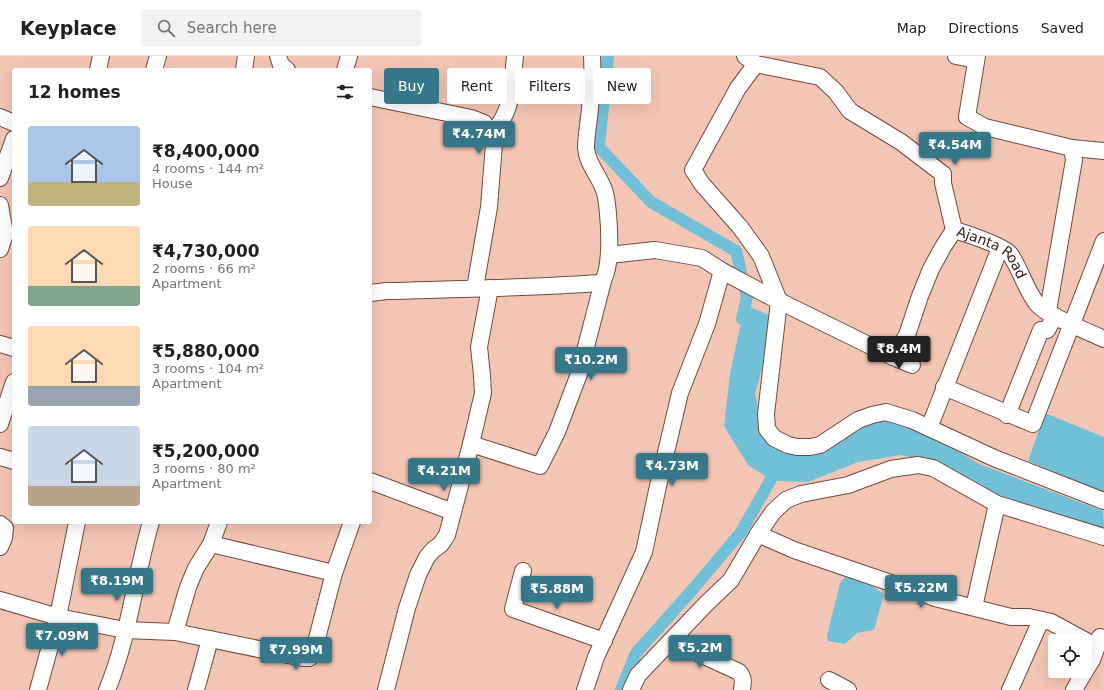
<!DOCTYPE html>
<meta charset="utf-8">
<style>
:root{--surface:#fff;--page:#f2f2f2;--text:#202124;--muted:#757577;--line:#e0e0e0;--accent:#36778a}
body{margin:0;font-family:"DejaVu Sans",sans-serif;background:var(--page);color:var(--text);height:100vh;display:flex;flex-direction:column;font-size:15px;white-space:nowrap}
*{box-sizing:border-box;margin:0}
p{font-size:13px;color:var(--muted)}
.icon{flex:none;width:22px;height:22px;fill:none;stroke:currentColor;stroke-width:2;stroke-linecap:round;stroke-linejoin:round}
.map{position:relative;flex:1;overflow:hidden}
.details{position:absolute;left:12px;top:12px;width:360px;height:456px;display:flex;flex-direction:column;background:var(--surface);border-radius:4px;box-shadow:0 4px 16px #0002}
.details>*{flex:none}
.banner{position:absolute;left:384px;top:12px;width:380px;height:36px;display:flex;gap:8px}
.fabs{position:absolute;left:1048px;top:578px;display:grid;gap:8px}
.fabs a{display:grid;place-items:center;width:44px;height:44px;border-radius:4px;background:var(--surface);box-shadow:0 4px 16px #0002;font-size:20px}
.price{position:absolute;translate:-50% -34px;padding:0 9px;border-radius:4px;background:var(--accent);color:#fff;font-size:13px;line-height:26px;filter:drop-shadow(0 1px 2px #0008)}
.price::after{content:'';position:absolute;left:50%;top:24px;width:12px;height:9px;margin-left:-6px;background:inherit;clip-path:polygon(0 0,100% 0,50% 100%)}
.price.selected{background:#222;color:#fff}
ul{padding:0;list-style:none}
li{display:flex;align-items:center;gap:12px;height:100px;padding:0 16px}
li span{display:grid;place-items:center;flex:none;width:112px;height:80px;border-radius:4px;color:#555}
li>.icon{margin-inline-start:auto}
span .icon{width:48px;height:48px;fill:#fffc;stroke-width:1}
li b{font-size:17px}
h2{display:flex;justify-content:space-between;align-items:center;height:48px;padding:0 16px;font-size:17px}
.pill{padding:0 14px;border-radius:4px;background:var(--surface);box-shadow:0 4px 16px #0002;font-size:14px;line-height:36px}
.pill.selected{background:var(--accent);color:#fff}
header{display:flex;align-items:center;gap:24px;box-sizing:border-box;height:56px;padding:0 20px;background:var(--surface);border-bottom:1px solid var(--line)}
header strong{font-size:19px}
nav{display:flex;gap:22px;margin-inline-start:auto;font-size:14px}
.search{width:280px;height:36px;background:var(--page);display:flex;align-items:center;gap:10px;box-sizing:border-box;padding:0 14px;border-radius:4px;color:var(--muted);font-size:15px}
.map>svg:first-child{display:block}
.water{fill:#71c0d8}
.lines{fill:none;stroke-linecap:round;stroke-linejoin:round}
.canal{stroke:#71c0d8;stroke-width:12}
.minor-casing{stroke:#714a3d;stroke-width:18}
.minor{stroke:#fff;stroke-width:16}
.labels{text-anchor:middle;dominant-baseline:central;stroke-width:3;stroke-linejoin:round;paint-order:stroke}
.street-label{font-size:14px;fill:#32211b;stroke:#fad4c8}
</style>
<header>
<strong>Keyplace</strong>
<div class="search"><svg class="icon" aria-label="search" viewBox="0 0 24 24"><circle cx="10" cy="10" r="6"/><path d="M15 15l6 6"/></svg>Search here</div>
<nav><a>Map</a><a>Directions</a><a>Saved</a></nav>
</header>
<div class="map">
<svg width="1104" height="634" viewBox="0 0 1104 634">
<rect width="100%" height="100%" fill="#f3c5b5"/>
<!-- water -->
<g class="water">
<polygon points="745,249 776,262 755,338 766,387 806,399 888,359 940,384 979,408 1103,455 1104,471 1097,476 977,433 944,409 901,399 858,406 808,426 773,425 748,409 724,370 730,318"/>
<polygon points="1045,357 1104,381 1104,437 1028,405"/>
<polygon points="850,515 884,538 874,574 857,577 845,588 828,585 827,579 840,527"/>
</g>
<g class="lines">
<!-- canal -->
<g class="canal">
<polyline points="608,0 599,91 651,146 736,195 747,241 742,263"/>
<polyline points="621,634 636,597 694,532 741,476 779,409"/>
</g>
<defs>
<g id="minor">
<polyline points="278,0 281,9 287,14"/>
<path id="s1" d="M745,0L756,8L820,21L836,36L850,55L901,86L943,118V127L954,174C965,177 1004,190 1010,198C1020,212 1026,235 1038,249C1048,260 1089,276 1104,283"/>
<polyline points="956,0 976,4"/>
<polyline points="977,0 967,61 985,71 1072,92 1074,104 1048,255"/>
<polyline points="756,8 738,32 693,114 702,128 740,171 761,200 779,245 766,358 767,373 774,382 788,389 797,391 810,391 820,389 858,364 872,359 886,356 912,364 994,402 1104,445"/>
<polyline points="98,14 101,0"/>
<polyline points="154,14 158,0"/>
<polyline points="244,14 246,0"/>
<polyline points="345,14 349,0"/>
<polyline points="370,41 471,62 484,67 491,78 494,88 489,151 475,232"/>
<polyline points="0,61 14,67"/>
<path d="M491,78C495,73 500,68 503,62C513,44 513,20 515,0"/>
<polyline points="1072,92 1104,95"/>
<polyline points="0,122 14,83"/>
<polyline points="0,149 5,178 0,193"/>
<polyline points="609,199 655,194 702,202 722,215 769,240 893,301 907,279 920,240 931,213 943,191 954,174"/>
<path d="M370,237L387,235C458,233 529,232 600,227C614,219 609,152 605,137C601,121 587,109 586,92C586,79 589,65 590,52C592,35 593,18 592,0"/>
<polyline points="0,288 14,292"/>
<polyline points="893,301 912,309"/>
<polyline points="944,331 1033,368 1104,185"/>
<polyline points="1007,359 1041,274 1047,274 1055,260"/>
<polyline points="0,368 14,326"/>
<polyline points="929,372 1000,192"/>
<polyline points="471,388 540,410 557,376 579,318 603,225"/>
<polyline points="0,401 14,405"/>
<polyline points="370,425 453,456"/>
<polyline points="0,468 5,472 4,482 0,491"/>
<polyline points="758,478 794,494 935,542 1011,561 1029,561 1051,566 1097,591"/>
<polyline points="211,488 334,517"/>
<polyline points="523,515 513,553 604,585"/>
<polyline points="0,544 58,561 125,574 175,576 303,602 309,602 312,600 314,594 334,517 352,466"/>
<polyline points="974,551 997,448"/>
<polyline points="175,576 188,531 196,512 211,488 219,466"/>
<path d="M672,585L739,616C744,622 743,626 742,634"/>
<polyline points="1085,615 1092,604 1100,581 1104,582"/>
<polyline points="829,624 848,634"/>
<polyline points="38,634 58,561 77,466"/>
<path d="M107,634C129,582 135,520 151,466"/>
<polyline points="196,634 210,583"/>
<polyline points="386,634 407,552 418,519 427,501 433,494 441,488 447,479 471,388 483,337 482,319 479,291 490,232"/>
<polyline points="585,634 596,601 644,496 658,430 680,337 707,268 722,215"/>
<polyline points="631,634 638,619 706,548 731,524 758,478 773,456 786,444 801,438 848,429 891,413 918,409 933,412 997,448 1104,481"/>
<polyline points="1010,634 1041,564"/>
<polyline points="1074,634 1085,615"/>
</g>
</defs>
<!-- minor casing -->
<use href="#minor" class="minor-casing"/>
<!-- minor -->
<use href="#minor" class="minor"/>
</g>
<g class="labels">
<!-- street labels -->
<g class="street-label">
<text stroke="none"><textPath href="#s1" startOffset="340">Ajanta Road</textPath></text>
</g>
</g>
</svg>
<div class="fabs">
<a><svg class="icon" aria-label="locate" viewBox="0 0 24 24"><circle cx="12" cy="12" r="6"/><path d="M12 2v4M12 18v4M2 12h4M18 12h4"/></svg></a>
</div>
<b class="price" style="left:479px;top:99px">₹4.74M</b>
<b class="price" style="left:955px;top:110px">₹4.54M</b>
<b class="price selected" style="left:899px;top:314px">₹8.4M</b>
<b class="price" style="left:591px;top:325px">₹10.2M</b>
<b class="price" style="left:672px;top:431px">₹4.73M</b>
<b class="price" style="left:444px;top:436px">₹4.21M</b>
<b class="price" style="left:117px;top:546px">₹8.19M</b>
<b class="price" style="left:921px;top:553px">₹5.22M</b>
<b class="price" style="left:557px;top:554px">₹5.88M</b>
<b class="price" style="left:62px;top:601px">₹7.09M</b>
<b class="price" style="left:700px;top:613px">₹5.2M</b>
<b class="price" style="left:296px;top:615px">₹7.99M</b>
<div class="banner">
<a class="pill selected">Buy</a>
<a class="pill">Rent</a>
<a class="pill">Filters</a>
<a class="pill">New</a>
</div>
<section class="details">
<h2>12 homes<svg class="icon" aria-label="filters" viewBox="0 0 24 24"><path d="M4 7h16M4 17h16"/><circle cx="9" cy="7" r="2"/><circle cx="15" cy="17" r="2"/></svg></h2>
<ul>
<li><span style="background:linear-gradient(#a9c7e8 70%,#c2b280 0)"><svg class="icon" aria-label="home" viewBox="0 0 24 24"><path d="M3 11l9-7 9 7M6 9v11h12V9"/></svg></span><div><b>₹8,400,000</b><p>4 rooms · 144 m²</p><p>House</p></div></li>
<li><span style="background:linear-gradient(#ffd9b3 75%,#7fa58c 0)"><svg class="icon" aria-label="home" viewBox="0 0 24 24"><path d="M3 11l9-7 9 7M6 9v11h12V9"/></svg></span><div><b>₹4,730,000</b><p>2 rooms · 66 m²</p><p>Apartment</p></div></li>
<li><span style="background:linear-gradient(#ffd9b3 75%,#9aa5b1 0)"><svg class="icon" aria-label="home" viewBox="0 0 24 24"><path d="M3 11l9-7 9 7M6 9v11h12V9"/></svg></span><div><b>₹5,880,000</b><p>3 rooms · 104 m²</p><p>Apartment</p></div></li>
<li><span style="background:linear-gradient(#c9d6e8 75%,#b9a48a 0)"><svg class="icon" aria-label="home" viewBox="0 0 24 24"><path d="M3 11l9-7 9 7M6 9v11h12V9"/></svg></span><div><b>₹5,200,000</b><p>3 rooms · 80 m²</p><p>Apartment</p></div></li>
</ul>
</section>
</div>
